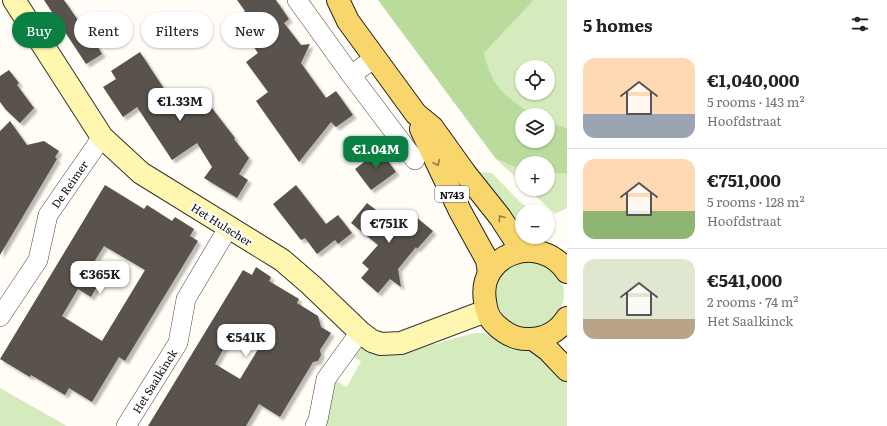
<!DOCTYPE html>
<meta charset="utf-8">
<style>
:root{--surface:#fff;--page:#f6f6f6;--text:#202124;--muted:#757577;--line:#e0e0e0;--accent:#0b8043}
body{margin:0;font-family:Literata,serif;background:var(--page);color:var(--text);height:100vh;display:flex;flex-direction:column;font-size:15px;white-space:nowrap}
*{box-sizing:border-box;margin:0}
p{font-size:13px;color:var(--muted)}
.icon{flex:none;width:22px;height:22px;fill:none;stroke:currentColor;stroke-width:2;stroke-linecap:round;stroke-linejoin:round}
.map{position:relative;flex:1;overflow:hidden}
.side{display:flex;flex-direction:column;background:var(--surface);width:320px}
.side>*{flex:none}
.guide{position:absolute;left:12px;top:12px;width:380px;height:36px;display:flex;gap:8px}
.buttons{position:absolute;left:515px;top:60px;display:grid;gap:8px}
.buttons a{display:grid;place-items:center;width:40px;height:40px;border-radius:50%;background:var(--surface);box-shadow:0 1px 3px #0004;font-size:20px}
.price{position:absolute;translate:-50% -34px;padding:0 9px;border-radius:8px;background:#fff;color:#222;font-size:13px;line-height:26px;filter:drop-shadow(0 1px 2px #0008)}
.price::after{content:'';position:absolute;left:50%;top:24px;width:12px;height:9px;margin-left:-6px;background:inherit;clip-path:polygon(0 0,100% 0,50% 100%)}
.price.on{background:var(--accent);color:#fff}
ul{padding:0;list-style:none}
li{display:flex;align-items:center;gap:12px;height:100px;padding:0 16px}
li+li{border-top:1px solid var(--line)}
li span{display:grid;place-items:center;flex:none;width:112px;height:80px;border-radius:12px;color:#555}
li>.icon{margin-inline-start:auto}
span .icon{width:48px;height:48px;fill:#fffc;stroke-width:1}
li b{font-size:17px}
h2{display:flex;justify-content:space-between;align-items:center;height:48px;padding:0 16px;font-size:17px}
.chip{padding:0 14px;border-radius:18px;background:var(--surface);box-shadow:0 1px 3px #0004;font-size:14px;line-height:36px}
.chip.on{background:var(--accent);color:#fff}
main{display:flex;flex:1;min-height:0}
.map>svg:first-child{display:block}
.green{fill:#d5ebbd;fill-rule:evenodd}
.forest{fill:#b9dc9c}
.building{fill:#5a524d;fill-rule:evenodd;filter:url(#shadow)}
.lines{fill:none;stroke-linecap:round;stroke-linejoin:round}
.street-casing{stroke:#444;stroke-width:20}
.secondary-casing{stroke:#333;stroke-width:24}
.primary-casing{stroke:#222;stroke-width:24}
.street{stroke:#fff;stroke-width:19}
.secondary{stroke:#fff6b0;stroke-width:22}
.primary{stroke:#f9d66b;stroke-width:22}
.oneway{stroke:#917d42}
.labels{text-anchor:middle;dominant-baseline:central;stroke-width:4;stroke-linejoin:round;paint-order:stroke}
.shield{fill:#fff;stroke:#585858;stroke-width:1}
.shield-label{font-size:10px;font-weight:bold;fill:#111}
.street-label{font-size:11px;fill:#111;stroke:#fff}
</style>
<main>
<div class="map">
<svg width="567" height="426" viewBox="0 0 567 426">
<defs>
<filter id="shadow"><feDropShadow dx="3.5" dy="3.5" stdDeviation="1" flood-color="#0004"/></filter>
</defs>
<rect width="100%" height="100%" fill="#fffdf5"/>
<!-- green -->
<g class="green">
<path d="M534,0H567V128L548,122V115H534L515,103L500,91L487,67L484,53ZM522,67H548V93H522Z"/>
<polygon points="496,159 515,167 522,168 522,183"/>
<polygon points="478,172 492,173 520,202 532,211 522,211 522,230 516,224"/>
<polygon points="548,172 567,174 567,208 555,214 528,189 548,189"/>
<circle cx="530" cy="294" r="34"/>
<polygon points="474,333 484,333 493,335 538,352 567,379 567,426 322,426 334,380 347,387 361,361 349,354 357,347 362,347 380,354 399,354"/>
<polygon points="0,388 67,426 0,426"/>
</g>
<!-- forest -->
<path class="forest" d="M378,0H534L484,53C492,87 505,97 534,115H522V141H548V122L567,128V174L548,172V163H522V168L515,167L496,159Z"/>
<!-- building -->
<g class="building">
<polygon points="44,0 64,0 82,26 102,13 109,26 92,37 102,54 86,64"/>
<polygon points="237,0 276,0 289,19 284,23 301,45 310,44 301,63 326,98 336,91 353,115 336,127 331,122 299,162 256,101 268,92 246,62 258,53 234,19 245,11"/>
<polygon points="140,52 174,104 193,91 198,90 235,138 234,139 249,158 239,174 248,180 237,198 204,178 212,167 197,143 172,160 137,107 123,117 103,87 116,79 111,71"/>
<polygon points="9,70 19,83 17,85 34,108 20,123 6,110 0,102 0,76"/>
<polygon points="10,121 27,145 44,141 59,151 55,157 57,159 0,255 0,131"/>
<polygon points="380,150 396,172 371,190 355,169"/>
<path d="M105,185L144,209L147,205L172,221L175,217L194,229L190,236L198,241L125,361L119,357L92,402L69,388L65,395L31,375L30,377L0,359ZM104,246L145,270L102,341L62,316L78,289L91,297L99,283L86,275Z"/>
<polygon points="296,185 326,224 338,215 352,233 338,244 335,240 317,254 305,238 301,240 273,204"/>
<polygon points="367,203 389,220 392,216 402,225 411,213 433,231 417,249 416,247 398,269 401,287 390,279 378,293 361,278 369,269 362,263 378,245 351,223"/>
<path d="M256,267L271,277L269,281L299,299L297,303L318,316L321,327L331,333L320,350L321,355L318,361L313,362L280,417L259,404L246,426H148L243,270L252,275ZM235,329L260,346L240,379L215,364Z"/>
</g>
<g class="lines">
<defs>
<g id="street">
<polyline points="297,0 351,75 415,160"/>
<polyline points="351,75 375,58"/>
<polyline points="0,317 38,260 48,215 102,137"/>
<polyline points="126,426 178,343 186,299 228,228"/>
<polyline points="315,426 318,420 326,379 360,332"/>
</g>
<polyline id="secondary" points="14,0 102,137 141,173 282,260 311,285 360,332 372,341 381,344 401,343 486,311"/>
<g id="primary">
<polyline points="338,0 348,21 416,114 432,127 465,173 500,217 522,251"/>
<polyline points="421,129 460,211 487,260 489,273"/>
<path d="M567,272C541,232 477,253 485,301C486,310 488,317 494,323C503,332 513,339 526,339C543,340 558,332 567,318"/>
<polyline points="533,339 548,350 567,370"/>
</g>
</defs>
<!-- street casing -->
<use href="#street" class="street-casing"/>
<!-- secondary casing -->
<use href="#secondary" class="secondary-casing"/>
<!-- primary casing -->
<use href="#primary" class="primary-casing"/>
<!-- street -->
<use href="#street" class="street"/>
<!-- secondary -->
<use href="#secondary" class="secondary"/>
<!-- primary -->
<use href="#primary" class="primary"/>
</g>
<!-- one-way arrows -->
<defs><path id="oneway-chevron" d="M-2-3.5L2.5 0L-2 3.5" fill="none" stroke-width="1.6" stroke-linecap="round" stroke-linejoin="round"/></defs>
<g class="oneway">
<use href="#oneway-chevron" transform="translate(437 163) rotate(64)"/>
<use href="#oneway-chevron" transform="translate(501 218) rotate(-127)"/>
</g>
<g class="labels">
<!-- shield labels -->
<rect class="shield" x="435" y="186" width="34" height="16" rx="3"/>
<g class="shield-label">
<text x="452" y="194">N743</text>
</g>
<!-- street labels -->
<g class="street-label">
<text transform="translate(69 184) rotate(-55)">De Reimer</text>
<text transform="translate(222 224) rotate(32)">Het Hulscher</text>
<text transform="translate(154 381) rotate(-58)">Het Saalkinck</text>
</g>
</g>
</svg>
<div class="buttons">
<a><svg class="icon" aria-label="locate" viewBox="0 0 24 24"><circle cx="12" cy="12" r="6"/><path d="M12 2v4M12 18v4M2 12h4M18 12h4"/></svg></a>
<a><svg class="icon" aria-label="layers" viewBox="0 0 24 24"><path d="M12 4l9 5-9 5-9-5zM3 14l9 5 9-5"/></svg></a>
<a>+</a>
<a>−</a>
</div>
<b class="price" style="left:180px;top:122px">€1.33M</b>
<b class="price on" style="left:376px;top:170px">€1.04M</b>
<b class="price" style="left:389px;top:244px">€751K</b>
<b class="price" style="left:100px;top:295px">€365K</b>
<b class="price" style="left:246px;top:358px">€541K</b>
<div class="guide">
<a class="chip on">Buy</a>
<a class="chip">Rent</a>
<a class="chip">Filters</a>
<a class="chip">New</a>
</div>
</div>
<section class="side">
<h2>5 homes<svg class="icon" aria-label="filters" viewBox="0 0 24 24"><path d="M4 7h16M4 17h16"/><circle cx="9" cy="7" r="2"/><circle cx="15" cy="17" r="2"/></svg></h2>
<ul>
<li><span style="background:linear-gradient(#ffd9b3 70%,#9aa5b1 0)"><svg class="icon" aria-label="home" viewBox="0 0 24 24"><path d="M3 11l9-7 9 7M6 9v11h12V9"/></svg></span><div><b>€1,040,000</b><p>5 rooms · 143 m²</p><p>Hoofdstraat</p></div></li>
<li><span style="background:linear-gradient(#ffd9b3 65%,#8fb573 0)"><svg class="icon" aria-label="home" viewBox="0 0 24 24"><path d="M3 11l9-7 9 7M6 9v11h12V9"/></svg></span><div><b>€751,000</b><p>5 rooms · 128 m²</p><p>Hoofdstraat</p></div></li>
<li><span style="background:linear-gradient(#dfe7d0 75%,#b9a48a 0)"><svg class="icon" aria-label="home" viewBox="0 0 24 24"><path d="M3 11l9-7 9 7M6 9v11h12V9"/></svg></span><div><b>€541,000</b><p>2 rooms · 74 m²</p><p>Het Saalkinck</p></div></li>
</ul>
</section>
</main>
